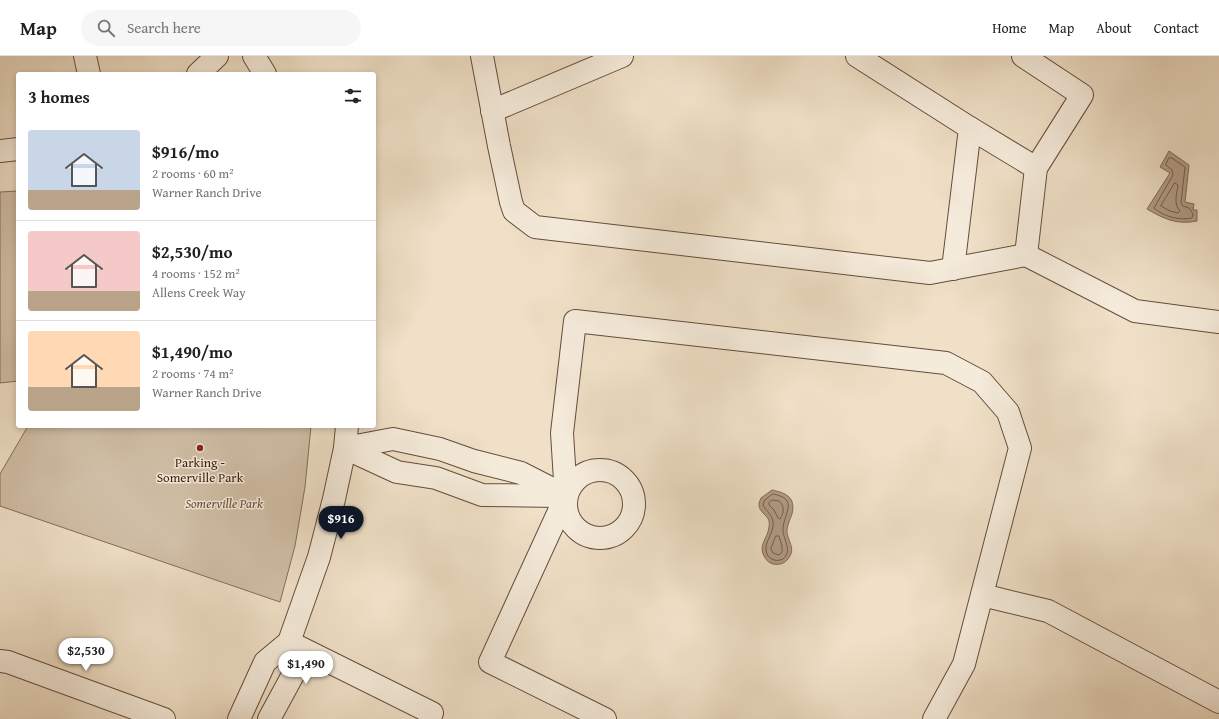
<!DOCTYPE html>
<meta charset="utf-8">
<style>
:root{--surface:#fff;--page:#f6f6f6;--text:#202124;--muted:#757577;--line:#e0e0e0;--accent:#111827}
body{margin:0;font-family:"Gentium Book Plus",serif;background:var(--page);color:var(--text);height:100vh;display:flex;flex-direction:column;font-size:15px;white-space:nowrap}
*{box-sizing:border-box;margin:0}
p{font-size:13px;color:var(--muted)}
.icon{flex:none;width:22px;height:22px;fill:none;stroke:currentColor;stroke-width:2;stroke-linecap:round;stroke-linejoin:round}
.map{position:relative;flex:1;overflow:hidden}
.panel{position:absolute;left:16px;top:16px;width:360px;height:356px;display:flex;flex-direction:column;background:var(--surface);border-radius:4px;box-shadow:0 2px 6px #0003}
.panel>*{flex:none}
.price{position:absolute;translate:-50% -34px;padding:0 9px;border-radius:14px;background:#fff;color:#222;font-size:13px;line-height:26px;filter:drop-shadow(0 1px 2px #0008)}
.price::after{content:'';position:absolute;left:50%;top:24px;width:12px;height:9px;margin-left:-6px;background:inherit;clip-path:polygon(0 0,100% 0,50% 100%)}
.price.selected{background:var(--accent);color:#fff}
ul{padding:0;list-style:none}
li{display:flex;align-items:center;gap:12px;height:100px;padding:0 12px}
li+li{border-top:1px solid var(--line)}
li span{display:grid;place-items:center;flex:none;width:112px;height:80px;border-radius:4px;color:#555}
li>.icon{margin-inline-start:auto}
span .icon{width:48px;height:48px;fill:#fffc;stroke-width:1}
li b{font-size:17px}
h2{display:flex;justify-content:space-between;align-items:center;height:48px;padding:0 12px;font-size:17px}
header{display:flex;align-items:center;gap:24px;box-sizing:border-box;height:56px;padding:0 20px;background:var(--surface);border-bottom:1px solid var(--line)}
header strong{font-size:19px}
nav{display:flex;gap:22px;margin-inline-start:auto;font-size:14px}
.search{width:280px;height:36px;background:var(--page);display:flex;align-items:center;gap:10px;box-sizing:border-box;padding:0 14px;border-radius:22px;color:var(--muted);font-size:15px}
.map>svg:first-child{display:block}
.green{fill:#d0bfa7;stroke:#846d5a}
.water{fill:#b19d87;stroke:#816956}
.lines{fill:none;stroke-linecap:round;stroke-linejoin:round}
.shore{stroke:#755c4a;stroke-width:1}
.minor-casing{stroke:#664c3b;stroke-width:24}
.minor{stroke:#f5ebdb;stroke-width:22}
.poi-dot{fill:#8f2418;stroke:#f5ebdb;stroke-width:1.5}
.labels{text-anchor:middle;dominant-baseline:central;stroke-width:3;stroke-linejoin:round;paint-order:stroke}
.poi-label{font-size:13px;fill:#391b0c;stroke:#f5ebdb}
.park-label{font-size:13px;font-style:italic;fill:#664c3a;stroke:#f5ebdb}
</style>
<header>
<strong>Map</strong>
<div class="search"><svg class="icon" aria-label="search" viewBox="0 0 24 24"><circle cx="10" cy="10" r="6"/><path d="M15 15l6 6"/></svg>Search here</div>
<nav><a>Home</a><a>Map</a><a>About</a><a>Contact</a></nav>
</header>
<div class="map">
<svg width="1219" height="663" viewBox="0 0 1219 663">
<rect width="100%" height="100%" fill="#efe0c7"/>
<filter id="stains"><feTurbulence type="fractalNoise" baseFrequency=".005" numOctaves="4"/><feColorMatrix values="0 0 0 0 .2 0 0 0 0 .09 0 0 0 0 .02 0 0 0 .5 -.17"/></filter>
<radialGradient id="worn" r=".72"><stop offset=".6" stop-color="#630" stop-opacity="0"/><stop offset="1" stop-color="#630" stop-opacity=".3"/></radialGradient>
<!-- green -->
<g class="green">
<polygon points="18,135 18,325 0,327 0,136"/>
<polygon points="28,370 311,370 305,431 295,490 280,546 0,450 0,418"/>
</g>
<!-- water -->
<g class="water">
<path d="M1169,95L1189,109L1185,146L1194,148L1193,154H1197V165C1177,169 1164,163 1147,153L1170,117L1160,111Z"/>
<path d="M772,434C786,437 796,441 792,458C790,463 788,468 787,473C786,485 798,492 787,504C784,508 778,509 773,508C769,507 766,504 764,500C758,489 768,482 769,471C771,461 764,460 760,453C759,451 759,449 759,447L761,442Z"/>
</g>
<g class="lines">
<!-- shore -->
<g class="shore">
<path d="M1169,102H1172L1185,111L1181,147L1183,150L1189,152L1193,158L1192,162C1179,165 1163,160 1154,152L1173,119L1172,114L1166,109Z"/>
<path d="M1175,127L1178,129C1177,138 1173,147 1180,155L1178,157L1170,155L1161,150Z"/>
<path d="M773,438C800,443 783,458 783,474C783,483 793,495 783,503C781,504 777,505 774,504C771,503 768,501 767,498C762,487 775,477 773,466C772,457 764,454 763,448L765,444Z"/>
<path d="M772,444L779,445C785,450 784,457 780,463L778,462L774,454L769,449V447Z"/>
<polygon points="776,480 779,480 782,490 782,496 779,499 773,497 771,493"/>
</g>
<defs>
<g id="minor">
<polyline points="85,0 89,18"/>
<polyline points="254,0 265,18"/>
<polyline points="482,0 499,90 511,146 514,155 535,171 930,217 1026,199"/>
<polyline points="857,0 970,72 1036,112"/>
<polyline points="1023,0 1082,39 1036,112 1026,199 1135,255 1219,266"/>
<polyline points="198,18 217,0"/>
<polyline points="492,55 622,0"/>
<polyline points="0,95 18,93"/>
<polyline points="953,213 970,72"/>
<polyline points="345,392 393,383 440,393 474,405 521,417 566,440"/>
<polyline points="345,392 397,416 436,422 482,439 561,440"/>
<circle cx="600" cy="448" r="34"/>
<polyline points="982,539 1048,555 1219,646"/>
<polyline points="289,586 432,657"/>
<polyline points="0,605 8,606 164,663"/>
<polyline points="239,663 265,606 289,586 319,501 334,443 345,392 347,370"/>
<polyline points="269,663 295,615 289,586"/>
<polyline points="605,663 490,606 566,440 562,377 575,265 946,307 982,326 1008,356 1020,392 964,608 934,663"/>
</g>
</defs>
<!-- minor casing -->
<use href="#minor" class="minor-casing"/>
<!-- minor -->
<use href="#minor" class="minor"/>
</g>
<!-- markers -->
<circle class="poi-dot" cx="200" cy="392" r="4"/>
<g class="labels">
<!-- poi labels -->
<g class="poi-label">
<text x="200" y="406">Parking -<tspan x="200" dy="15">Somerville Park</tspan></text>
</g>
<!-- park labels -->
<g class="park-label">
<text x="224" y="447">Somerville Park</text>
</g>
</g>
<rect width="100%" height="100%" filter="url(#stains)"/>
<rect width="100%" height="100%" fill="url(#worn)"/>
</svg>
<b class="price selected" style="left:341px;top:484px">$916</b>
<b class="price" style="left:86px;top:616px">$2,530</b>
<b class="price" style="left:306px;top:629px">$1,490</b>
<section class="panel">
<h2>3 homes<svg class="icon" aria-label="filters" viewBox="0 0 24 24"><path d="M4 7h16M4 17h16"/><circle cx="9" cy="7" r="2"/><circle cx="15" cy="17" r="2"/></svg></h2>
<ul>
<li><span style="background:linear-gradient(#c9d6e8 75%,#b9a48a 0)"><svg class="icon" aria-label="home" viewBox="0 0 24 24"><path d="M3 11l9-7 9 7M6 9v11h12V9"/></svg></span><div><b>$916/mo</b><p>2 rooms · 60 m²</p><p>Warner Ranch Drive</p></div></li>
<li><span style="background:linear-gradient(#f6c9c9 75%,#b9a48a 0)"><svg class="icon" aria-label="home" viewBox="0 0 24 24"><path d="M3 11l9-7 9 7M6 9v11h12V9"/></svg></span><div><b>$2,530/mo</b><p>4 rooms · 152 m²</p><p>Allens Creek Way</p></div></li>
<li><span style="background:linear-gradient(#ffd9b3 70%,#b9a48a 0)"><svg class="icon" aria-label="home" viewBox="0 0 24 24"><path d="M3 11l9-7 9 7M6 9v11h12V9"/></svg></span><div><b>$1,490/mo</b><p>2 rooms · 74 m²</p><p>Warner Ranch Drive</p></div></li>
</ul>
</section>
</div>
